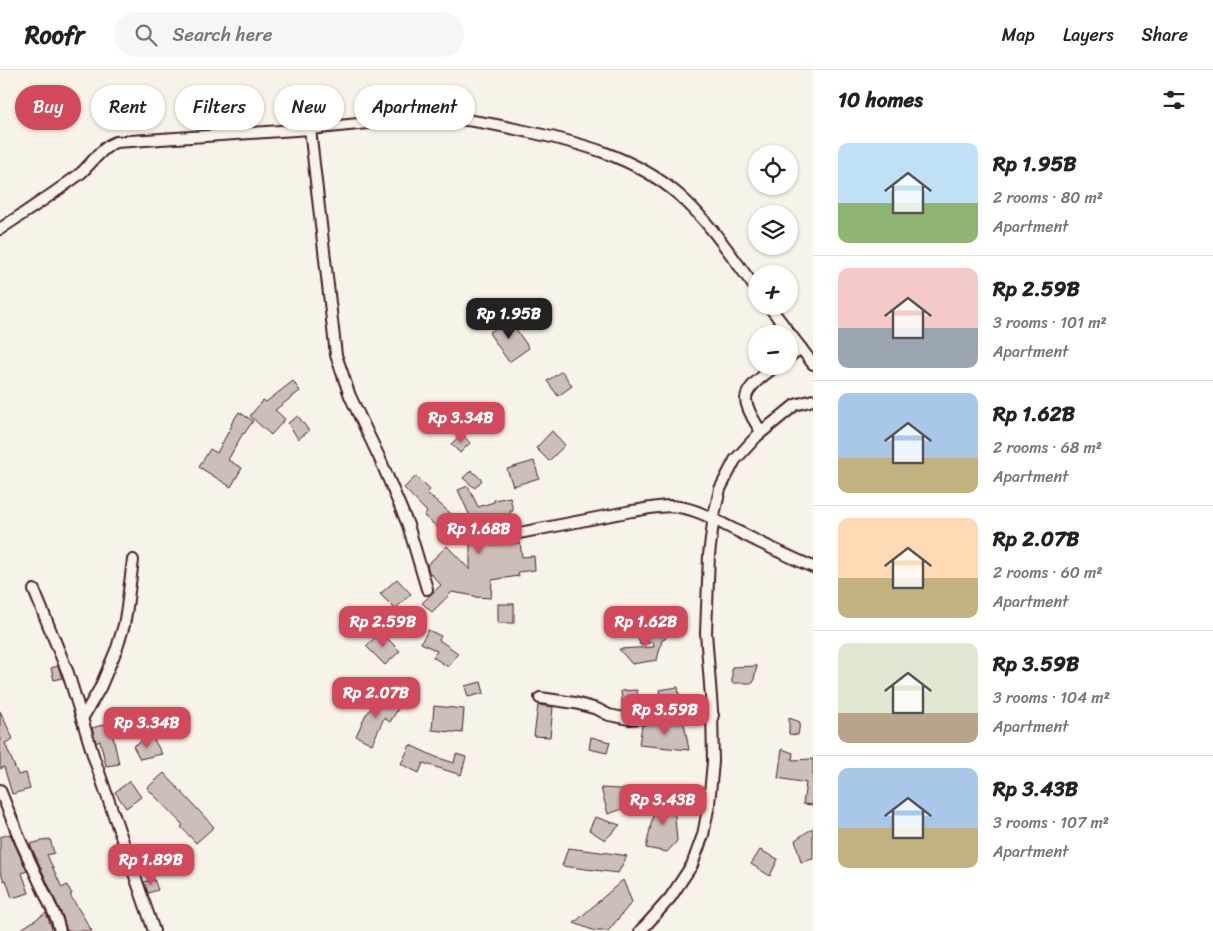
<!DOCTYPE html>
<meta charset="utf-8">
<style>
:root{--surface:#fff;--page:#f6f6f6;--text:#222;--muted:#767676;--line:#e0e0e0;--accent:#d1495b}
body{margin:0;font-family:Sriracha,sans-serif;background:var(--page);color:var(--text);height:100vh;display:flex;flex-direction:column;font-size:19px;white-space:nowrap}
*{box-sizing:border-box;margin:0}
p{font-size:16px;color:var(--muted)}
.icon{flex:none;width:28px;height:28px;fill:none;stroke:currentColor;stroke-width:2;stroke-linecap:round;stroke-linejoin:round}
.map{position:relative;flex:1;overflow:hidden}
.side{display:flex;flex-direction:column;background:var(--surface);width:400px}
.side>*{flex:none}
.guide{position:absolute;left:15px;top:15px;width:475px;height:45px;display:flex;gap:10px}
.controls{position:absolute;left:748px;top:75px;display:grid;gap:10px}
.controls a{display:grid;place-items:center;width:50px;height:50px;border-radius:50%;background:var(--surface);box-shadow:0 1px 4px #0004;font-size:25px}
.price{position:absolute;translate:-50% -42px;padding:0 11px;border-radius:10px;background:var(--accent);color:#fff;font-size:16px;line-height:32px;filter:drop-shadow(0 1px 2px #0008)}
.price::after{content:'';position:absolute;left:50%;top:30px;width:15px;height:11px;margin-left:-8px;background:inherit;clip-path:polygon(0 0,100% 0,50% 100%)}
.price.current{background:#222;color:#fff}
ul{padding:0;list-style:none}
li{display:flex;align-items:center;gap:15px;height:125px;padding:0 25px}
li+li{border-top:1px solid var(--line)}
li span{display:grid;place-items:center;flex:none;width:140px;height:100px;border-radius:10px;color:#555}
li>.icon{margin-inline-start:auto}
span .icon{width:60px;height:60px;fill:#fffc;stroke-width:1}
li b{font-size:21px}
h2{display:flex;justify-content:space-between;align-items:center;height:60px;padding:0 25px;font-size:21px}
.tag{padding:0 18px;border-radius:22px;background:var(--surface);box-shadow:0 1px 4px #0004;font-size:18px;line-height:45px}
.tag.current{background:var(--accent);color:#fff}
header{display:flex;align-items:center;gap:30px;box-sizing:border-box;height:70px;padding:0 25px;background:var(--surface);border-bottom:1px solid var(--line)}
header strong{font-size:24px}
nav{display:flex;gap:28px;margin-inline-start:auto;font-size:18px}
.search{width:350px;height:45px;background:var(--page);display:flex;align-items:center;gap:12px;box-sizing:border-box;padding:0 18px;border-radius:28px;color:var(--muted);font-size:19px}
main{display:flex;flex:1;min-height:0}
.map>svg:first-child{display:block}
.building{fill:#ccbfb9;stroke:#4a1f2b}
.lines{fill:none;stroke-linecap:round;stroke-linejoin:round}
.street-casing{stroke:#4a1f2b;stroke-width:14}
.street{stroke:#f7f3e8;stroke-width:10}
</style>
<header>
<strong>Roofr</strong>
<div class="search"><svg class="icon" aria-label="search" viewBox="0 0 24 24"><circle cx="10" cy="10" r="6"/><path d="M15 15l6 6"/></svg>Search here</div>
<nav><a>Map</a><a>Layers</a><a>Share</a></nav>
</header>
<main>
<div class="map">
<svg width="813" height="861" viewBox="0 0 813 861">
<rect width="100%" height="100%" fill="#f7f3e8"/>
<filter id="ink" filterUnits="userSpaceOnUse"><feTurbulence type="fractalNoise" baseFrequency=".02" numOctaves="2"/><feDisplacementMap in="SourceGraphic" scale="10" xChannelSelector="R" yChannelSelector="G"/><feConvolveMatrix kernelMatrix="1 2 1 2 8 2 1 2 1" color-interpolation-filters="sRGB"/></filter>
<g filter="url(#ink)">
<!-- building -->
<g class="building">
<polygon points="509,249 529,278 509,292 489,263"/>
<polygon points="562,301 572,316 558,326 547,311"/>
<polygon points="293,311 300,321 275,340 285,349 271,365 250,346 263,330 266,332"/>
<polygon points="239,342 253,351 244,364 243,363 228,390 242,398 231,417 199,397 210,379 217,383 232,355 231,354"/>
<polygon points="298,346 309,361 298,369 288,353"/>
<polygon points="552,361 565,375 549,391 536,378"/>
<polygon points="462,364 470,373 460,383 451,374"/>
<polygon points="534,391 539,408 513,416 507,399"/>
<polygon points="471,400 482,410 475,418 463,408"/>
<polygon points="416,406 430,420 427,423 456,448 443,462 424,446 427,442 404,418"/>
<polygon points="468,416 478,437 494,432 494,430 510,427 513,441 510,441 513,457 490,463 487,466 487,470 489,473 492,475 516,471 516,473 520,473 522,487 534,486 535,500 518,502 519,506 492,510 491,528 475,527 475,526 452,522 432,542 422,533 441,515 429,502 427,495 447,476 470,500 470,472 474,472 471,462 481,470 458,420"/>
<polygon points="397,509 411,524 395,539 380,524"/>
<rect x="498" y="534" width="16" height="19"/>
<polygon points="670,559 665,569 662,570 657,590 632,594 619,579 654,577 653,572 640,575 638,567"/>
<polygon points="428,560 441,566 439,570 458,583 448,597 433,587 437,581 421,573"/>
<polygon points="381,562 400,581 385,595 366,576"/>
<polygon points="58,596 62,608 54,610 51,598"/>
<polygon points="757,596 753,613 732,613 732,597"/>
<polygon points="481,612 484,623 468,627 465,616"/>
<polygon points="678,617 681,639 664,640 659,620"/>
<polygon points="637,620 639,640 623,641 621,621"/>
<polygon points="379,626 398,639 390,652 384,648 372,674 356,666 366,644 367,644"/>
<polygon points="538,635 553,637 550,667 534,666"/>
<polygon points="434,636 464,639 462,663 432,660"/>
<polygon points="0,641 13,669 5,673 18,705 26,703 30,719 12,724 4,697 0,699"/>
<polygon points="789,648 800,652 798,665 789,664"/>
<polygon points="110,653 119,694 106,696 100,671 96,673 92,658"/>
<polygon points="669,653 684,653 689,680 639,675 642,655"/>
<polygon points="152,666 162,684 140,689 133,676"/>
<polygon points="591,667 610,672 607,683 589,679"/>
<polygon points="410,675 436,687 454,693 456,684 466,687 461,705 423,693 419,703 401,694"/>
<polygon points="782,679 793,683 792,690 813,689 813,735 803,734 806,713 778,708"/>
<polygon points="164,703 214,757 196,773 181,757 183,755 147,718"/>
<polygon points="130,711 141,727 126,738 115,722"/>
<polygon points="601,718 636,720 637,734 608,744"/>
<polygon points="673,725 677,771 667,782 646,778 656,731"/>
<polygon points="595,747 620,755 605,770 589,760"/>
<polygon points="813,758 813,789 801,792 795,770"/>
<polygon points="10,764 27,801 22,803 29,823 12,828 6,810 4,811 0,801 0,767"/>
<polygon points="50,769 54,783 47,785 62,818 67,815 72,824 70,825 92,861 67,861 63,847 30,774"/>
<polygon points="568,778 616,784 627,786 618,803 562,796"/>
<polygon points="760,780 778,789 770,806 751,794"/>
<polygon points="154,809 158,820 148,823 144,812"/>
<polygon points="623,810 632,832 608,861 595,861 574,853"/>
<polygon points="46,843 53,861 18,861"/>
</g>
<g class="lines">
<defs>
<g id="street">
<polyline points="310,59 336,285 350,326 380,389 408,455 427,519"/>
<path d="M0,159C27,141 55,123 81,103C91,94 103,76 116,72L310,59L426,47C458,47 489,53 520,60C577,72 634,86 679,125C709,151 733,188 756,219"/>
<polyline points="769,236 813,294"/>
<polyline points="789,287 801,278"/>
<path d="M761,362C756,353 747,341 746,330C745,317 767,303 776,296"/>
<path d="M494,468L632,441C647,439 664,434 679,437C700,440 720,453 739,462C764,475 788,486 813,497"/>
<polyline points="34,520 68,603 94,688 154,861"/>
<polyline points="540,628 575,633 597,639 609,645 629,649 669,646 713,645"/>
<polyline points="82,649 100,618 117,578 124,555 127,537 133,490"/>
<polyline points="0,720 21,772 57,850 60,861"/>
<polyline points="640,861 647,854 670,828 692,795 703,765 709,734 713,692 712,640 706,563 709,485 714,445 720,419 735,390 757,366 795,335 813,330"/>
</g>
</defs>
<!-- street casing -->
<use href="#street" class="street-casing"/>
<!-- street -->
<use href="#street" class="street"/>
</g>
</g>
</svg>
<div class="controls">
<a><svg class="icon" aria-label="locate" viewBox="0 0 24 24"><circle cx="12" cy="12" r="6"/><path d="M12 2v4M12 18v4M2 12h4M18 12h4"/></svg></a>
<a><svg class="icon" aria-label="layers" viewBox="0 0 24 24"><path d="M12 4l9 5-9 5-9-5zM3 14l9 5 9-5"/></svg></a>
<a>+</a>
<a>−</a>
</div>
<b class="price current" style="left:509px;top:270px">Rp 1.95B</b>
<b class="price" style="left:461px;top:374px">Rp 3.34B</b>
<b class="price" style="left:479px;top:485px">Rp 1.68B</b>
<b class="price" style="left:383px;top:578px">Rp 2.59B</b>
<b class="price" style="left:646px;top:578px">Rp 1.62B</b>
<b class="price" style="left:376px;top:649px">Rp 2.07B</b>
<b class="price" style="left:665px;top:666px">Rp 3.59B</b>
<b class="price" style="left:147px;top:679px">Rp 3.34B</b>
<b class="price" style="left:663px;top:756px">Rp 3.43B</b>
<b class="price" style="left:151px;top:816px">Rp 1.89B</b>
<div class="guide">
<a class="tag current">Buy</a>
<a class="tag">Rent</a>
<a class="tag">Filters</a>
<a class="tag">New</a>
<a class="tag">Apartment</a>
</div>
</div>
<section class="side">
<h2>10 homes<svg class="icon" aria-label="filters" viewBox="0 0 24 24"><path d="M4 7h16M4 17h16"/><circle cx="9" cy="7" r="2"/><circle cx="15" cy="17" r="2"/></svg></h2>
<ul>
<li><span style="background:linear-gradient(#bfe0f5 60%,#8fb573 0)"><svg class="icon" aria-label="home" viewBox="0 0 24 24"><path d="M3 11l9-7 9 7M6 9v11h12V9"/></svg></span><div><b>Rp 1.95B</b><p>2 rooms · 80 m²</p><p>Apartment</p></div></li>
<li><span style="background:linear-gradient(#f6c9c9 60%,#9aa5b1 0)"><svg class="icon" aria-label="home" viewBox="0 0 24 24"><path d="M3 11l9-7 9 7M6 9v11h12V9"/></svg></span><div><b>Rp 2.59B</b><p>3 rooms · 101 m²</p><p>Apartment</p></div></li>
<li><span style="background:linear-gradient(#a9c7e8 65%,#c2b280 0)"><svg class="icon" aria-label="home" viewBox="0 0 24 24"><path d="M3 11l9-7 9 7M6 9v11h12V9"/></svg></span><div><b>Rp 1.62B</b><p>2 rooms · 68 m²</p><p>Apartment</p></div></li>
<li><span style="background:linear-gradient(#ffd9b3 60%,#c2b280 0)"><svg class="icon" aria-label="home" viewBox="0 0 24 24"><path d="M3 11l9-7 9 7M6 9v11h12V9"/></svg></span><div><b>Rp 2.07B</b><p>2 rooms · 60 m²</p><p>Apartment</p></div></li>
<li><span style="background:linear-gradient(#dfe7d0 70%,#b9a48a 0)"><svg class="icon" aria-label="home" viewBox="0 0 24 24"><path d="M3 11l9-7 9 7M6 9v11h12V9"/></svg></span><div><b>Rp 3.59B</b><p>3 rooms · 104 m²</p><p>Apartment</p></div></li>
<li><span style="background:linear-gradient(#a9c7e8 60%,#c2b280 0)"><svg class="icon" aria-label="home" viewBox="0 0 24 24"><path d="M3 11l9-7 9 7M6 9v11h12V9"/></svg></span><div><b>Rp 3.43B</b><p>3 rooms · 107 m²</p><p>Apartment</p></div></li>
</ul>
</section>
</main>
